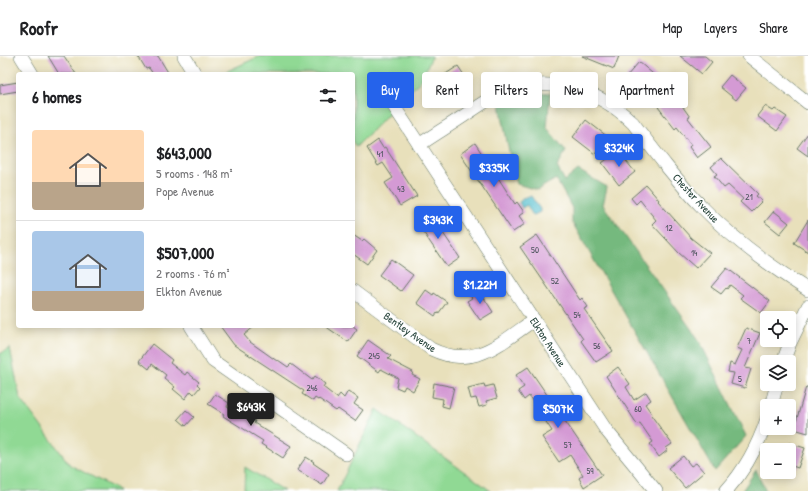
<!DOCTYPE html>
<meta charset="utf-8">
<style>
:root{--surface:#fff;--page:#f6f6f6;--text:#202124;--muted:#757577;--line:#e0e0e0;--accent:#2563eb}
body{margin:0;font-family:"Patrick Hand",sans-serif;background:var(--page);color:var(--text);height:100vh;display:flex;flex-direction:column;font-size:15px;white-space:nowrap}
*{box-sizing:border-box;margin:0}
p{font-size:13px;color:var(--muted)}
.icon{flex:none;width:22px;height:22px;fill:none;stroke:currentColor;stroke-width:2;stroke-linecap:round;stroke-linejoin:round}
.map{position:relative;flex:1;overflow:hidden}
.details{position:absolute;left:16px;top:16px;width:339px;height:256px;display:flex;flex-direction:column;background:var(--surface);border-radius:4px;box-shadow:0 2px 10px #0003}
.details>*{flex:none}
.top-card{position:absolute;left:367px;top:16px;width:380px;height:36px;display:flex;gap:8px}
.tools{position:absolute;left:760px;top:255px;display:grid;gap:8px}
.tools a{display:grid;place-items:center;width:36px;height:36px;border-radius:4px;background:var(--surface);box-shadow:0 2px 10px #0003;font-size:20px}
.price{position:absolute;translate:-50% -34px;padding:0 9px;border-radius:4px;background:var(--accent);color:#fff;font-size:13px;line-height:26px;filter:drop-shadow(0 1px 2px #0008)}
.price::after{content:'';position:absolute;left:50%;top:24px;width:12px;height:9px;margin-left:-6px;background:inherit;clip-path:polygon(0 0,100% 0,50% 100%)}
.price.current{background:#222;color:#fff}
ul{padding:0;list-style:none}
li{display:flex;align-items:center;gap:12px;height:100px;padding:0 16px}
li+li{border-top:1px solid var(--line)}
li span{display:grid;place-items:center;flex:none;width:112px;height:80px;border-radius:4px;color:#555}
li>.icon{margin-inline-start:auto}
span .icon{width:48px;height:48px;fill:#fffc;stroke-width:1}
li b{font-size:17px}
h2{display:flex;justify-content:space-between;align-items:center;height:48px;padding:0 16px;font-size:17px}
.chip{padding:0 14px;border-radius:4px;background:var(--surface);box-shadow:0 2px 10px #0003;font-size:14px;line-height:36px}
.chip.current{background:var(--accent);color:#fff}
header{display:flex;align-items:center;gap:24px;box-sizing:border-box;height:56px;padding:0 20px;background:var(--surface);border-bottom:1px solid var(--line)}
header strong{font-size:19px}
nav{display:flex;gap:22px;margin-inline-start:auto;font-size:14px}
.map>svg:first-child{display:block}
.green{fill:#90d994;stroke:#588b64}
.forest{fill:#74b97e;stroke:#4a7b59}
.water{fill:#51bdcc;stroke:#387d80}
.building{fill:#d49ad4}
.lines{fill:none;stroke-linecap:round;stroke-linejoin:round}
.minor-casing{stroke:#657663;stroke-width:14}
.minor{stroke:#fff;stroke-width:13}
.labels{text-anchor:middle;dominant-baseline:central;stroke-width:3;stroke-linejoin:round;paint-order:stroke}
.number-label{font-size:9px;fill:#4c545c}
.street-label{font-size:11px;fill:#1f3d34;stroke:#fff}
</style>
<header>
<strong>Roofr</strong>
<nav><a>Map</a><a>Layers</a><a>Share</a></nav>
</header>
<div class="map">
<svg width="808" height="435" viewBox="0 0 808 435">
<rect width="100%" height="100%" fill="#fff"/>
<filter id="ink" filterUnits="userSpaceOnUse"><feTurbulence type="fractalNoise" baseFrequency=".025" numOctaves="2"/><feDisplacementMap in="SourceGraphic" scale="8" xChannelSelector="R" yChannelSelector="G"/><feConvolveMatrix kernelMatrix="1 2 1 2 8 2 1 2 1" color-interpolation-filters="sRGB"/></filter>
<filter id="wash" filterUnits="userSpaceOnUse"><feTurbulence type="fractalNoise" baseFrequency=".012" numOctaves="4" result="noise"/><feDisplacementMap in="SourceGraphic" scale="16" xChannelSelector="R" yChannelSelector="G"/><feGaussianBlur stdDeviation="0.9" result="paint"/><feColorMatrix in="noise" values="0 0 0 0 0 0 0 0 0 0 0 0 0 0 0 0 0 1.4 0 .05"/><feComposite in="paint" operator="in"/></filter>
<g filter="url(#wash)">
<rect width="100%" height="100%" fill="#e8e0bb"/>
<!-- green -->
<g class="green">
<polygon points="260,0 432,0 422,23 356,91 353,86 353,18 221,18"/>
<polygon points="10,292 20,342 70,409 120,435 0,435 0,298"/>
<polygon points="377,353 491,435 337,435"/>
<polygon points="245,411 284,435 244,435"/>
</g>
<!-- forest -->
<g class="forest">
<polygon points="550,37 547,72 566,95 557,111 565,125 578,114 607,131 603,149 699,284 746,380 715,415 572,166 572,152 556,123 537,134 517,128 508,91 500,48 519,41"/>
<polygon points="756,414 766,435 742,435"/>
</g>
<!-- water -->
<polygon class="water" points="529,140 531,140 540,153 540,156 534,159 532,158 527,149 522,152 519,146 522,144 522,142"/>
<g id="blocks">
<!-- building -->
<g class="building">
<polygon points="48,0 64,0 76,18 59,18"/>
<polygon points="138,0 158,0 169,18 153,18 149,12 146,13"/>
<polygon points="582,0 619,0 614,13"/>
<polygon points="680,0 705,0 712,6 702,18"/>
<polygon points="639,6 659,23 647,38 626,21"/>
<polygon points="458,10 466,22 449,33 441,21"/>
<polygon points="730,19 746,32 736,44 720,31"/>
<polygon points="18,26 18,35 0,38 0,29"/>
<polygon points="678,35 684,44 680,47 690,61 688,62 711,91 697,102 689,91 691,89 677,71 675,73 658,51"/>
<polygon points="765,50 773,55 775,53 787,61 777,75 757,60"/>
<polygon points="586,64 608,81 595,98 573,81"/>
<polygon points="808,77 808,100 797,92"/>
<polygon points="378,84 383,92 385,91 417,140 400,150 385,127 393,122 383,107 378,110 367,92"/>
<polygon points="475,87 484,101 482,102 493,119 495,117 515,148 517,146 524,156 519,160 525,168 513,176 460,98"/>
<polygon points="618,95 635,116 619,129 602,107"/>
<polygon points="721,102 758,138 756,140 762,145 751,156 740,146 743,143 728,129 724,132 714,120 717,118 711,111"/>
<polygon points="646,129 659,144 658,145 691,182 710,197 696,212 679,197 652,168 656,164 640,144 636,148 631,142"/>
<polygon points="774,155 789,167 780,178 765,166"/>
<polygon points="430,158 460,202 447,211 417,167"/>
<polygon points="808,164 808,196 794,187"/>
<polygon points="353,179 362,185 364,183 377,194 367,208 353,198"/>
<polygon points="537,179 580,244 582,242 588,251 584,253 613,295 596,306 581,285 583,283 520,191"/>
<polygon points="391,203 413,219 401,235 379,219"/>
<polygon points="727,212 770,245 761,257 740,242 743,239 730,229 727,233 726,232 721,238 711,231"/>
<polygon points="426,234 433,239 434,237 447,246 438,258 437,257 435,260 417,247"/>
<polygon points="479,234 493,256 480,264 467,245 472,242 470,240"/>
<polygon points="220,270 255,270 244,279 250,286 277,305 278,304 288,311 291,308 312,324 315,320 325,328 323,331 337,342 340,338 344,342 348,335 358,342 354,348 363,354 355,365 338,353 336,355 319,343 318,344 315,342 313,345 302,338 304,335 234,289"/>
<polygon points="325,270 353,270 357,273 348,286"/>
<polygon points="746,272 760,277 745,312 751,313 745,332 731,328 734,317 728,316 730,307 735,309 742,294 737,292"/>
<polygon points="368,284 391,300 388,303 413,316 412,319 420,323 413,335 405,330 403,334 396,331 398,322 381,313 379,316 357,300"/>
<polygon points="152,288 172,304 170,307 185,319 187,316 199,326 197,328 200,331 194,338 191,335 185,343 173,333 175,331 164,322 166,319 152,308 149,313 139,305"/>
<polygon points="528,311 602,419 584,431 579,422 583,419 570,399 559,406 542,381 552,375 529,340 524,344 518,335 524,331 516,319"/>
<polygon points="618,311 630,328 626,331 634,344 646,336 651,344 645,348 652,358 651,359 672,388 666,392 668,394 659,401 650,388 653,386 640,367 637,368 606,320"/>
<polygon points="434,327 454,331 449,352 442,350 443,343 432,341"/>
<polygon points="484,328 485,331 493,329 497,342 486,345 487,349 479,351 476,342 471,343 468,332"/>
<polygon points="806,331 808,331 808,377 794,373"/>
<polygon points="215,338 229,347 227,351 240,359 242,356 255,365 254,367 291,390 283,402 261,388 263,385 223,360 224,358 208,348"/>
<polygon points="186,354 194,361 186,370 178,363"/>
<polygon points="789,387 805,392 798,412 789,409"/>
<polygon points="683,400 691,410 696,407 704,416 685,432 668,412"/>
<polygon points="306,401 314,406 313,407 329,418 322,429 297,414"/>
</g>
</g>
</g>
<g filter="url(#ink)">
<use href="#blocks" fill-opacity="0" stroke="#657663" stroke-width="1"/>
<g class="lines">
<defs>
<g id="minor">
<polyline points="21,0 32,18"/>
<polyline points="184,0 195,18"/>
<polyline points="749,0 808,47"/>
<polyline points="395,52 606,374 656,435"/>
<path d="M419,89C435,78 452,68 468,57C475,52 483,47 491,42C540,17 594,29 633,67C655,96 677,125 703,152C734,184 770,210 808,234"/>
<path d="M353,235L431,293C474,314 499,288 534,264"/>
<polyline points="191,270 213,305 346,398"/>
<polyline points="783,306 790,287 808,250"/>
<polyline points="771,350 777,328"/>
<path d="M726,435C745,414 758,390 767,363"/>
</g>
</defs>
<!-- minor casing -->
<use href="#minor" class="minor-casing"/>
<!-- minor -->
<use href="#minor" class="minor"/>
</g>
</g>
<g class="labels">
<!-- number labels -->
<g class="number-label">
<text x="380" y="98">41</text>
<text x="401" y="133">43</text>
<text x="749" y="141">21</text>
<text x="669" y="172">12</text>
<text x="535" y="194">50</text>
<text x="694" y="197">14</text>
<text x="555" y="225">52</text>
<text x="577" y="259">54</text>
<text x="749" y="285">7</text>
<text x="597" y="290">56</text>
<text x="374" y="300">245</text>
<text x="740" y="323">5</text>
<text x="312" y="332">246</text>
<text x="638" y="353">60</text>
<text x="568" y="389">57</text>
<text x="590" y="415">59</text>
</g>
<!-- street labels -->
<g class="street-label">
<text transform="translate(696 142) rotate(47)">Chester Avenue</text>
<text transform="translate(410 276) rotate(35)">Bentley Avenue</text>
<text transform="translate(548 286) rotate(57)">Elkton Avenue</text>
</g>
</g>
</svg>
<div class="tools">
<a><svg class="icon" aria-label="locate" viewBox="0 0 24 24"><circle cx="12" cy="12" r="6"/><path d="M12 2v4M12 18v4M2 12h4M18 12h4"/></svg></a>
<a><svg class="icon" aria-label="layers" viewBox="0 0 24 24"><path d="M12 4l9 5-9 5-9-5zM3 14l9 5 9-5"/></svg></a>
<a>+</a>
<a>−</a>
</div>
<b class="price" style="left:619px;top:112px">$324K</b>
<b class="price" style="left:494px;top:132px">$335K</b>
<b class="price" style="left:438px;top:184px">$343K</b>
<b class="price" style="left:480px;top:249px">$1.22M</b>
<b class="price current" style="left:251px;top:371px">$643K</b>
<b class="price" style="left:558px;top:373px">$507K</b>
<div class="top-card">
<a class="chip current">Buy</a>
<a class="chip">Rent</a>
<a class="chip">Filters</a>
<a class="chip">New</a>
<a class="chip">Apartment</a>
</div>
<section class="details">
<h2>6 homes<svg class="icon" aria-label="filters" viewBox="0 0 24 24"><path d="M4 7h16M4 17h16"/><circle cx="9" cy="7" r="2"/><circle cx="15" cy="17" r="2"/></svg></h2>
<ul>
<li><span style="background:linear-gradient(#ffd9b3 65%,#b9a48a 0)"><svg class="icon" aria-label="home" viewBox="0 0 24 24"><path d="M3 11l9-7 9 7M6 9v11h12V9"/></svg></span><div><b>$643,000</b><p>5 rooms · 148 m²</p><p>Pope Avenue</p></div></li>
<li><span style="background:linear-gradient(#a9c7e8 75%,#b9a48a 0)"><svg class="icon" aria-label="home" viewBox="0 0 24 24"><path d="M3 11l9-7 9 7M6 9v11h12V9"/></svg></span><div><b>$507,000</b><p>2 rooms · 76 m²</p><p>Elkton Avenue</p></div></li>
</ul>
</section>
</div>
